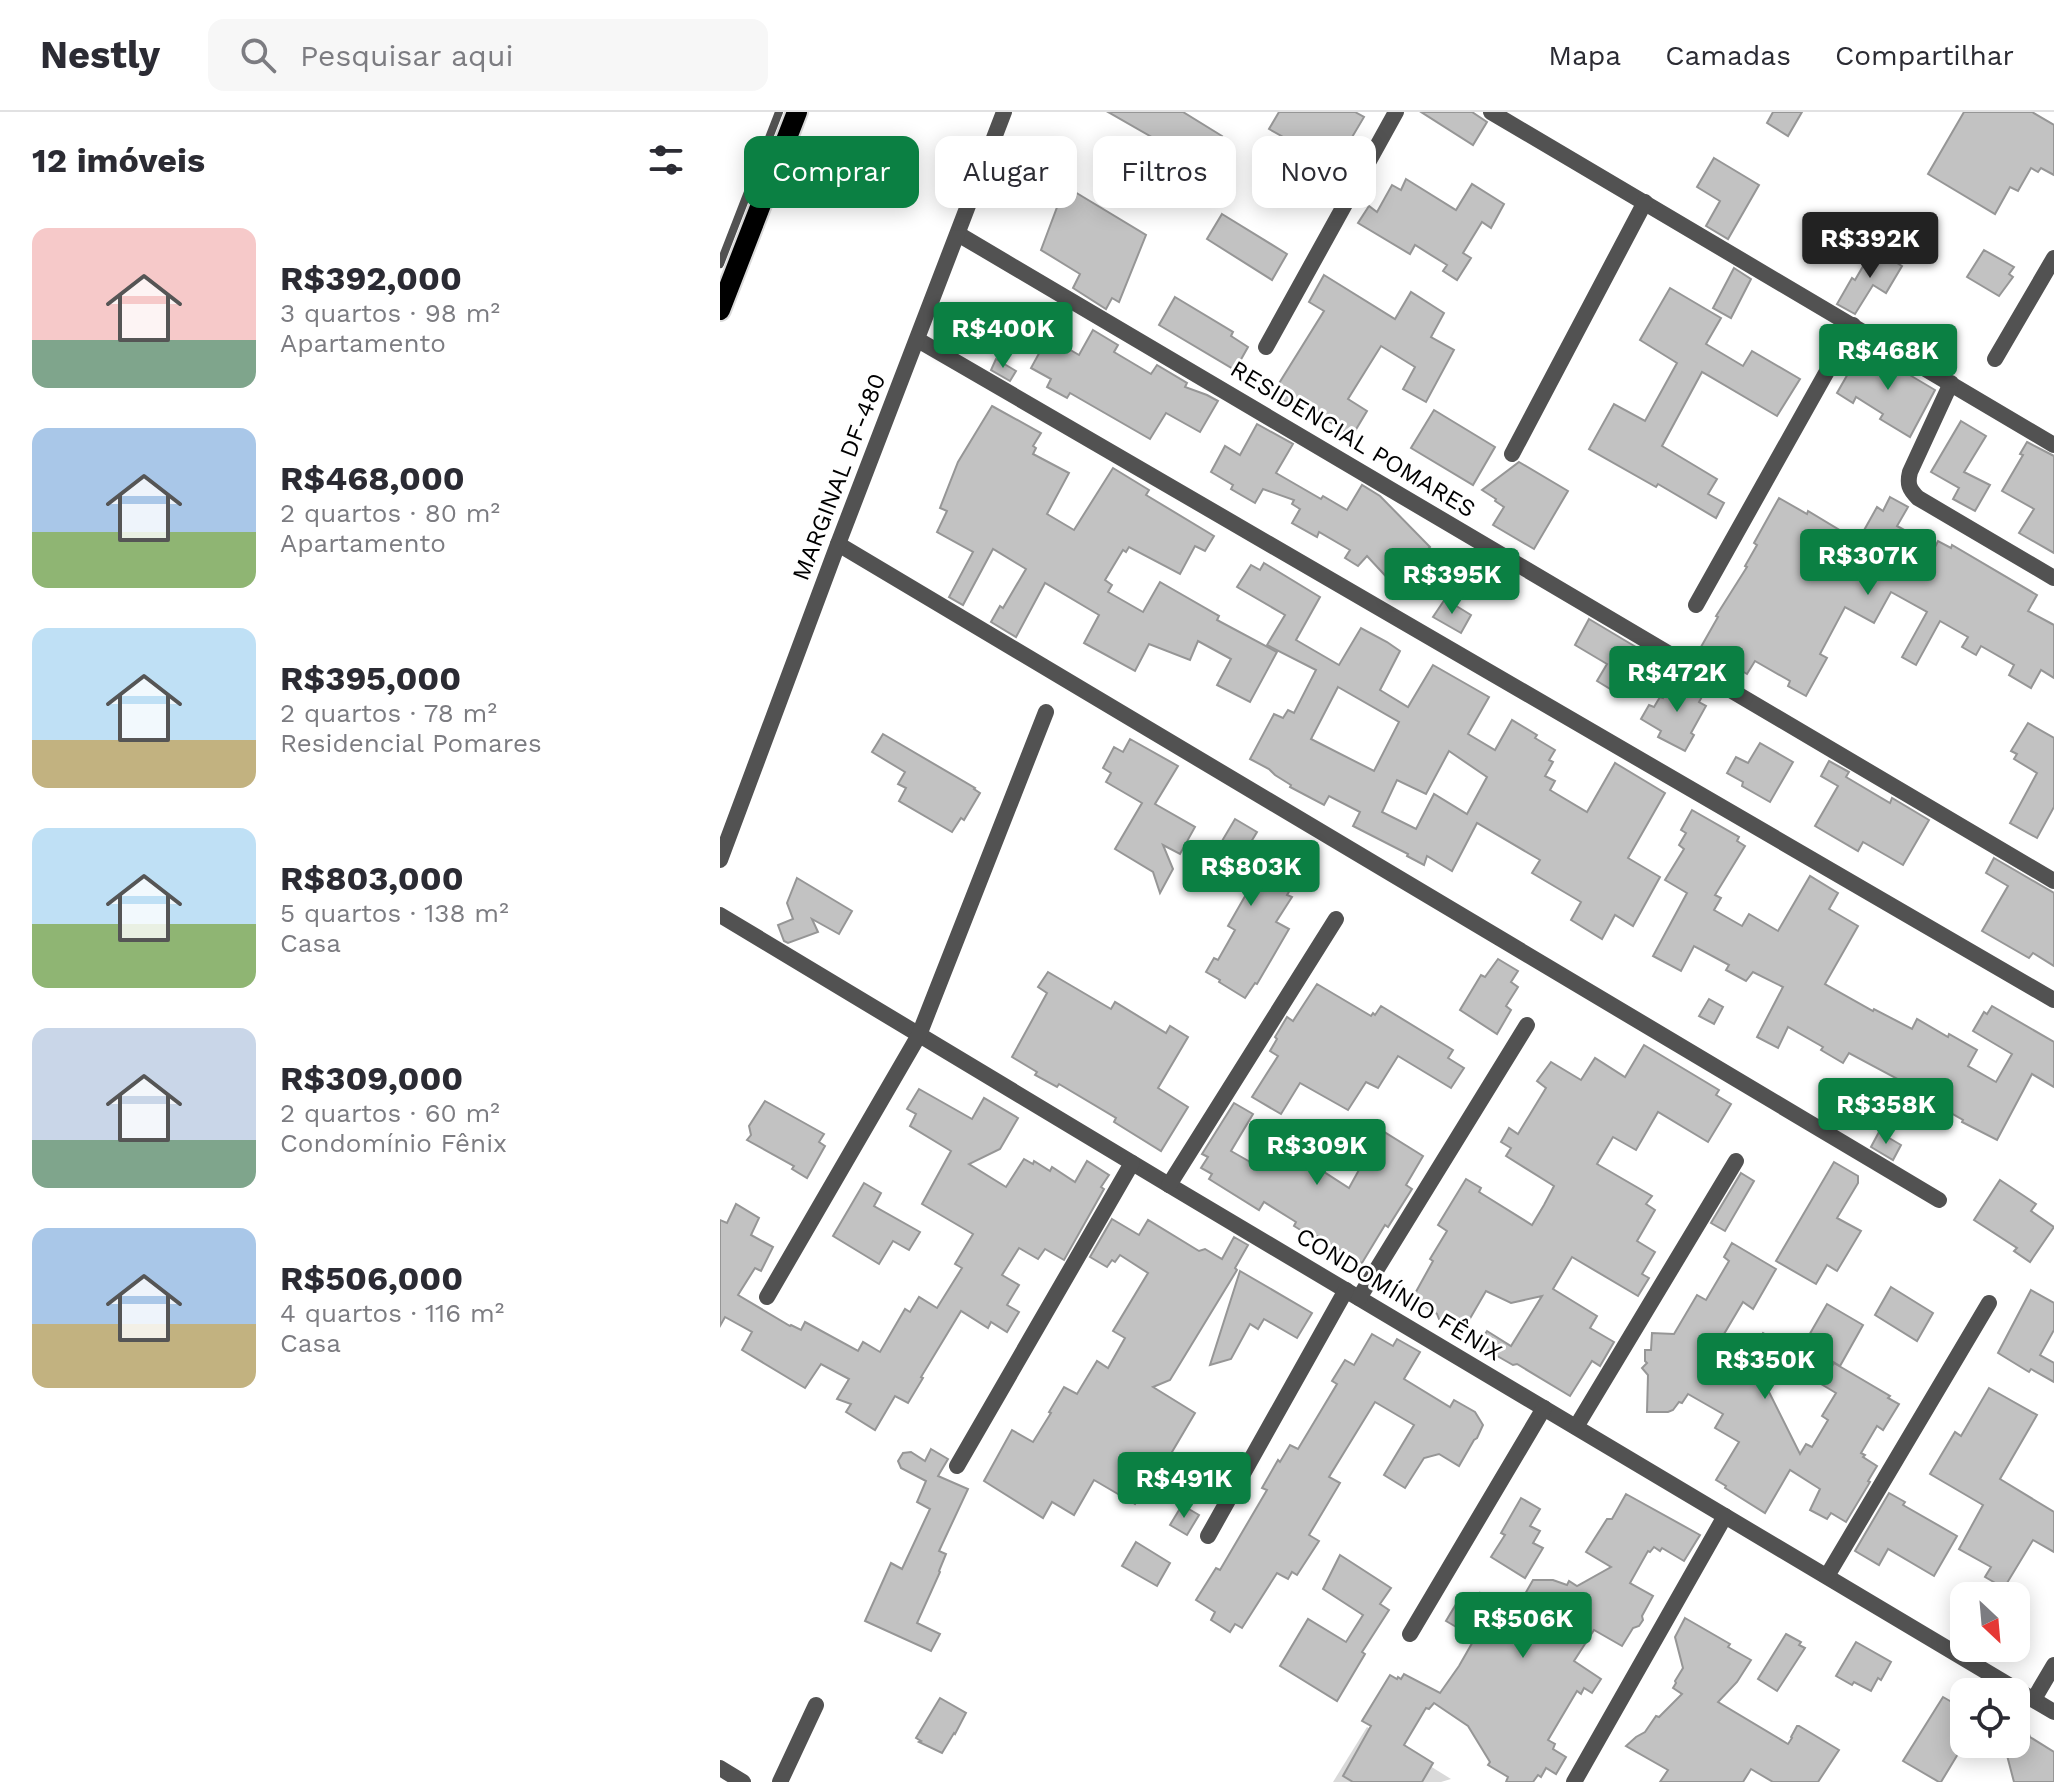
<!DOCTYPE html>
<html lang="pt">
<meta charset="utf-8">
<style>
:root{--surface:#fff;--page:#f7f7f7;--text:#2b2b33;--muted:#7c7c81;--line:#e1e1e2;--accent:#0b8043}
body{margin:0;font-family:"Work Sans",sans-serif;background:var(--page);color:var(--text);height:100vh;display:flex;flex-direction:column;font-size:30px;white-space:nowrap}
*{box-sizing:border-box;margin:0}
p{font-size:26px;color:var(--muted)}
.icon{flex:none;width:44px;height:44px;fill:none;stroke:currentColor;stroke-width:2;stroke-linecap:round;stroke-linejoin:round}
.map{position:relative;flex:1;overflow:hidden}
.details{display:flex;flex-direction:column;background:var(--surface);width:720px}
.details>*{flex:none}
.top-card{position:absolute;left:24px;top:24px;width:760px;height:72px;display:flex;gap:16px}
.needle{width:52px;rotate:154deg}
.fabs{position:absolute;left:1230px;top:1470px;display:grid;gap:16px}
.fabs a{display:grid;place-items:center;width:80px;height:80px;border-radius:16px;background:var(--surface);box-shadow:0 4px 20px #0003;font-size:40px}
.price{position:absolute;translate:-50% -68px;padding:0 18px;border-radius:8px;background:var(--accent);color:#fff;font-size:26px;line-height:52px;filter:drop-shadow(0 2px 4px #0008)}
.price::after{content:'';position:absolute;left:50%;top:48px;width:24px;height:18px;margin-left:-12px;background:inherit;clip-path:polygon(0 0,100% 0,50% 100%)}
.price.selected{background:#222;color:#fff}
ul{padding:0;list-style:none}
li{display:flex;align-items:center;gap:24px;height:200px;padding:0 32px}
li span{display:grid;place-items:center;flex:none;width:224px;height:160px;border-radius:16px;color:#555}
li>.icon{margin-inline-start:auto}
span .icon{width:96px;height:96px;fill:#fffc;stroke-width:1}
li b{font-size:34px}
h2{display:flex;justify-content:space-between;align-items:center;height:96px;padding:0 32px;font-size:34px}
.chip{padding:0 28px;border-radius:16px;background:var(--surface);box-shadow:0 4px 20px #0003;font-size:28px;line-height:72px}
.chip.selected{background:var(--accent);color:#fff}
header{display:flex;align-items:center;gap:48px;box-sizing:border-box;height:112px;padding:0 40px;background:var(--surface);border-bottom:2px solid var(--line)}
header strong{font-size:38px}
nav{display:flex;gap:44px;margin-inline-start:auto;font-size:28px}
.search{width:560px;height:72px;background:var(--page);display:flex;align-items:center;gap:20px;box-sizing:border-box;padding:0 28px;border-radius:16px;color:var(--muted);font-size:30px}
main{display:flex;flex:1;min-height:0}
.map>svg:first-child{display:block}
.green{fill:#d9d9d9}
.building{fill:#c2c2c2;stroke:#969696;stroke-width:2;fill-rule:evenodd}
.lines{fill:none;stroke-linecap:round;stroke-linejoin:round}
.primary-casing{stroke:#dbdbdb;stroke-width:24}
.service{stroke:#525252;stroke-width:8}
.minor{stroke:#525252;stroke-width:16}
.tertiary{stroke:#525252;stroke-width:16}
.primary{stroke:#000;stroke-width:20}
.labels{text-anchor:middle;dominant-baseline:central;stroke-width:6;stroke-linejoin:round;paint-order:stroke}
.street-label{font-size:24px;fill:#000;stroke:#fff}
</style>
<header>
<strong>Nestly</strong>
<div class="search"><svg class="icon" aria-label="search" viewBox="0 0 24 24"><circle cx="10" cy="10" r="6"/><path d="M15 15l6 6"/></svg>Pesquisar aqui</div>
<nav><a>Mapa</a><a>Camadas</a><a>Compartilhar</a></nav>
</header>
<main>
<section class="details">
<h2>12 imóveis<svg class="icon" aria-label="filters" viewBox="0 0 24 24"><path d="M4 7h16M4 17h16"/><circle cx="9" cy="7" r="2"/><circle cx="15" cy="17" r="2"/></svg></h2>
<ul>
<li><span style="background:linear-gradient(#f6c9c9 70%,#7fa58c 0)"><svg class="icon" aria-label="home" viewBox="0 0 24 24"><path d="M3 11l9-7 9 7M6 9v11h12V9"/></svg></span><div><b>R$392,000</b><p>3 quartos · 98 m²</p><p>Apartamento</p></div></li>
<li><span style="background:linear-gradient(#a9c7e8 65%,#8fb573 0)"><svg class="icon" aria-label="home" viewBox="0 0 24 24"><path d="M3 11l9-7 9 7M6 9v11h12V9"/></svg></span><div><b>R$468,000</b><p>2 quartos · 80 m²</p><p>Apartamento</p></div></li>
<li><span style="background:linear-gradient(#bfe0f5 70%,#c2b280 0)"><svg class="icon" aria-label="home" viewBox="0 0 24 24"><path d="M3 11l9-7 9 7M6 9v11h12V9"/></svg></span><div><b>R$395,000</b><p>2 quartos · 78 m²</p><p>Residencial Pomares</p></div></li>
<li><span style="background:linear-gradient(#bfe0f5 60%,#8fb573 0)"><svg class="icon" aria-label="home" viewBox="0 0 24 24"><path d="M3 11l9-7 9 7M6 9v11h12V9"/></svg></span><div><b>R$803,000</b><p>5 quartos · 138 m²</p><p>Casa</p></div></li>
<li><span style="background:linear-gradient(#c9d6e8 70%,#7fa58c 0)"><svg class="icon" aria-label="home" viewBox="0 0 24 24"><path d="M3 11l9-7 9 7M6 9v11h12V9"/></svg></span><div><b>R$309,000</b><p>2 quartos · 60 m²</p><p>Condomínio Fênix</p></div></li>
<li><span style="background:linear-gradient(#a9c7e8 60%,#c2b280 0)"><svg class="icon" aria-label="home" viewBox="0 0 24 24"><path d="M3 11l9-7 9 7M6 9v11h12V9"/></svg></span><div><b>R$506,000</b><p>4 quartos · 116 m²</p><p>Casa</p></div></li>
</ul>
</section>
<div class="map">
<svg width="1334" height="1670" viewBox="0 0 1334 1670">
<rect width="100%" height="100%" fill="#fff"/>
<!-- green -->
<polygon class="green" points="647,1615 731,1667 721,1670 613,1670"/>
<!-- building -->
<g class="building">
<polygon points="388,0 463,0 502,24 484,55"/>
<polygon points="559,0 635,0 644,5 615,54 549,17"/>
<polygon points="701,0 752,0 767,10 753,33"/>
<polygon points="1053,0 1082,0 1068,24 1047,11"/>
<polygon points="1244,0 1312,0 1334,13 1334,63 1321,56 1318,60 1311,56 1298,79 1290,75 1275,102 1208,62"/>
<polygon points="994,46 1039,73 1008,127 986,114 1000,89 977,75"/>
<polygon points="686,67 736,98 752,72 784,92 771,116 762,110 743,141 751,146 737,168 723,159 727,153 695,133 690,142 638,111 649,94 657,100 672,73 681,78"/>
<polygon points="345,74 426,123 399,190 392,186 386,197 353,176 360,162 321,138"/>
<polygon points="502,102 567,142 552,168 487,127"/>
<polygon points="1153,137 1182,154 1166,181 1153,173 1135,202 1117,192 1132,166 1135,168"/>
<polygon points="1264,138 1294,155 1289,162 1293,165 1279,184 1247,165"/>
<polygon points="1014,156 1031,167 1011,206 993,196"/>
<polygon points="604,163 675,207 691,180 724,201 711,225 734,238 706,290 683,277 695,255 661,234 628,287 647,299 632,324 571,286 568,291 553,281 604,199 589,190"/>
<polygon points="950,176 1001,206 986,232 1023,254 1032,239 1080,267 1057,304 982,260 942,334 997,367 988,382 1004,391 996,406 938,372 936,375 869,337 894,292 925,309 957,251 920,228"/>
<polygon points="455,185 513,220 511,224 528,235 515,258 439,213"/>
<polygon points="373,218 398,233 394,240 431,262 437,253 467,271 465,275 487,283 498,289 480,320 446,301 430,327 350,281 347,286 327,275 331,267 311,256 328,225 359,243"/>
<polygon points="1151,240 1215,278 1190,325 1160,307 1163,302 1136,285 1133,291 1117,281 1133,253 1137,256 1142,247 1145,249"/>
<polygon points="276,247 296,259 290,269 271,258"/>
<polygon points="272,294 321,321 313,334 316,336 313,342 349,361 327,402 354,418 393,356 429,378 426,383 494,424 485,439 475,434 460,462 409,435 406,440 403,438 385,468 392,473 388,480 423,500 440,470 499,504 497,508 557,540 530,590 497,573 511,547 478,529 470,548 429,532 415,559 364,531 379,503 325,471 296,525 271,510 280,494 283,496 306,457 273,437 243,493 229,485 253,440 217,420 227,399 220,396 238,350"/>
<polygon points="714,298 775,335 753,373 691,336"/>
<polygon points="1241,309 1266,324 1244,360 1270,373 1255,399 1233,387 1239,376 1211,360"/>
<polygon points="537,312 573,332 556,361 601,387 603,384 627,398 642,373 660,384 710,435 673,472 647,444 638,454 625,446 630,438 599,420 597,425 572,411 580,397 572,392 574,388 543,377 535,391 511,377 513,373 491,360 505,334 520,343"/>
<polygon points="1307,330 1334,344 1334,441 1299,421 1314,397 1282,379 1303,343 1300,342"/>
<polygon points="799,350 848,379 814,437 773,413 784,395 775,389 776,387 762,378"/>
<polygon points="1170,385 1188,395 1177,414 1215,435 1218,429 1231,436 1232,433 1317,483 1308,499 1334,513 1334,566 1321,558 1311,576 1289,563 1294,553 1261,534 1256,543 1242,535 1248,525 1220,509 1196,553 1182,545 1207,500 1171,480 1154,511 1125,495 1100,542 1107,546 1086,584 1068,574 1070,569 1035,549 1027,562 981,535 998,505 996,504 1027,455 1025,454 1037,433 1034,431 1059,386 1087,402 1088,399 1138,429 1157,395 1163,399"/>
<path d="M544,451L600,485L576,528L619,553L641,516L667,530L680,539L660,578L688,595L713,553L769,585L748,622L775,638L792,608L817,623L815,626L835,638L829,648L833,650L825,664L835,669L830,678L867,700L895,651L945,681L908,746L940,765L913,814L895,803L882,827L851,808L861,790L812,761L820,748L757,711L732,759L707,744L704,753L687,744L688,742L633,714L640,700L609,684L604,693L570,675L571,673L555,663L549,657L530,647L554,602L563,606L568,598L574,601L596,558L547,533L565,503L517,475L531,453L540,458ZM618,575L679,610L654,659L591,627ZM729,639L767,665L747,702L714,682L696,717L662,700L677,668L706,682Z"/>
<polygon points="725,487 751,503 741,521 713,505"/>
<polygon points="869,507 916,535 892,578 877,569 887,552 855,533"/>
<polygon points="957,565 984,581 979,590 986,594 971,621 974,623 965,639 938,625 941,619 921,607 929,593 934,595 940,585 943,586 949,573 951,575"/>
<polygon points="1308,611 1334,626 1334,695 1317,726 1290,711 1317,661 1294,647 1297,642 1291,639"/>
<polygon points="163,622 255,676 254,677 260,681 244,708 241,706 232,720 179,689 186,676 178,672 185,660 152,640"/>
<polygon points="410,627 458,654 435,692 475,715 460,742 443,733 453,757 440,781 433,760 395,737 422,691 386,670 391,661 383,656 394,635 403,640"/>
<polygon points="1040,631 1073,650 1050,690 1022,674 1023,670 1007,661 1016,645 1028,651"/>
<polygon points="1109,649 1129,660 1126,665 1170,691 1172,686 1209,708 1183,753 1143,730 1138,739 1095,714 1118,674 1101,664"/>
<polygon points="972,698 1019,725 1017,729 1025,734 995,783 1001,786 994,798 1022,814 1029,802 1058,819 1090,764 1118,781 1109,797 1138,814 1105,872 1153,899 1154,897 1192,917 1197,907 1228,925 1229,922 1257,938 1248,954 1276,970 1292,942 1253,919 1264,900 1267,902 1272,894 1334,930 1334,975 1312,962 1277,1028 1242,1010 1243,1008 1187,976 1189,973 1129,941 1123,951 1101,938 1103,935 1068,915 1058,936 1037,925 1063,875 1033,860 1026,869 1006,858 1009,853 974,834 961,859 933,844 967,781 945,768 964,737 959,733 966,721 961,718"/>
<polygon points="515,707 537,720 531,730 581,760 567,783 572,785 556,810 569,817 537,872 535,871 525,886 499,870 500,868 486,860 494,846 498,848 515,818 508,814 528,779 486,756"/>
<polygon points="1274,746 1334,781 1334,854 1313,841 1309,846 1262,819 1288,774 1266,761"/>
<polygon points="77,766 132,799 119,822 92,807 98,820 68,831 64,829 58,813 73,807 67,791"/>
<polygon points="778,847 798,859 791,870 798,875 786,894 791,898 777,922 740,898 761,863 765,865"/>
<polygon points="328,860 391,897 395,890 446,921 450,914 468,925 438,976 468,995 441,1039 394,1010 396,1006 339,972 337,975 315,963 317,960 292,945 327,881 318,875"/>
<polygon points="597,872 651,904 653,901 655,903 661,894 733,938 728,946 744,956 731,976 678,944 658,976 646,970 628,998 580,971 561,1002 532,985 558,944 550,939 557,927 555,925 567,905 573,909"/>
<polygon points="989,887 1003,895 994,912 979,904"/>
<polygon points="924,933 999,978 996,983 1011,992 988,1030 938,1000 916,1038 893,1025 877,1052 932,1084 926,1092 935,1098 917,1129 935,1140 922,1162 929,1166 918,1184 852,1145 833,1177 877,1204 870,1216 894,1230 880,1254 872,1249 850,1284 797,1252 793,1253 758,1233 767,1219 791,1234 822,1184 791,1191 766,1179 745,1215 733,1207 730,1214 719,1207 717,1202 692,1187 713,1149 710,1147 727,1119 718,1113 746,1067 761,1076 759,1080 812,1113 824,1093 834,1074 786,1044 791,1036 781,1030 789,1016 798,1022 809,1004 826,976 817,969 831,950 861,968 875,946 905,965"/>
<polygon points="199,977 252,1007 264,986 298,1006 280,1037 249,1052 286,1075 304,1047 313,1052 314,1049 330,1059 332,1055 355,1070 367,1049 389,1063 381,1075 384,1077 344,1148 325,1137 318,1147 299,1136 282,1163 299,1173 287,1193 299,1200 287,1220 271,1210 268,1216 241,1199 201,1265 203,1266 188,1291 175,1284 155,1318 126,1300 131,1292 117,1287 129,1267 101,1252 85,1276 22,1238 32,1220 5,1205 0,1214 0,1108 7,1111 16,1092 39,1106 31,1123 53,1135 41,1159 35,1156 18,1183 70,1214 71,1213 81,1218 85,1210 138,1239 143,1230 160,1240 185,1197 190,1200 199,1185 217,1196 242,1156 235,1152 253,1122 202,1092 231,1039 190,1014 196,1002 187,997"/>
<polygon points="45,989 104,1022 99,1030 105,1034 87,1066 72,1057 74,1054 27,1028 31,1023 29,1014"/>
<polygon points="514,991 533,1002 511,1039 539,1055 553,1034 567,1043 570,1038 629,1076 661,1018 703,1044 686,1073 692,1077 668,1115 665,1113 642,1151 597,1124 595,1127 574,1114 576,1110 544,1090 539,1098 489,1067 492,1062 481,1056 488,1045 482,1042"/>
<polygon points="1159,1020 1181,1033 1173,1048 1151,1035"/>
<polygon points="1114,1050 1138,1064 1138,1071 1117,1106 1141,1119 1117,1159 1107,1153 1096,1172 1056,1149"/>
<polygon points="1021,1061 1034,1069 1005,1119 991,1111"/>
<polygon points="1280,1068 1316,1092 1311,1099 1334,1115 1310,1150 1294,1139 1297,1136 1254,1108"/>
<polygon points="144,1071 161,1081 154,1094 200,1120 189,1138 173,1129 159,1152 113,1124"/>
<polygon points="392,1107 419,1123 428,1108 479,1139 485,1137 502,1147 514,1125 528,1133 515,1156 517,1158 450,1268 433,1275 475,1301 436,1367 432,1364 415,1392 374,1368 354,1403 332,1390 323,1406 264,1369 292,1318 313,1330 331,1301 329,1300 344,1275 357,1282 377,1249 388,1256 405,1226 393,1219 428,1161 400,1143 395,1150 392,1148 387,1155 370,1145"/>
<polygon points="1012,1131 1056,1157 1033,1197 1023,1190 991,1244 1019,1260 1043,1221 1071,1237 1050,1274 1044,1270 1080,1342 1086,1332 1092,1335 1108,1308 1102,1304 1116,1281 1101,1272 1114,1251 1170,1284 1168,1286 1179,1292 1163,1318 1157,1314 1141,1341 1145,1343 1143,1345 1157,1354 1148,1369 1150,1370 1126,1410 1111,1401 1107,1407 1090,1398 1100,1377 1070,1358 1045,1401 1005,1376 1006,1374 996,1368 1019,1330 995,1316 1003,1302 968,1282 962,1291 959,1290 953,1298 948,1300 927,1300 928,1263 922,1256 927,1251 925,1249 925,1238 931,1238 932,1221 954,1222 977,1183 986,1188 1009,1149 1004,1145"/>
<polygon points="520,1159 592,1201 577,1226 544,1207 538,1217 530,1212 511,1247 490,1253"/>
<polygon points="1171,1175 1213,1201 1197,1229 1155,1203"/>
<polygon points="1311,1178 1334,1191 1334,1218 1320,1243 1334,1251 1334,1270 1311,1257 1309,1260 1278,1241"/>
<polygon points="1107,1192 1143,1213 1120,1254 1084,1232"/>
<polygon points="652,1222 673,1234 677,1227 700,1240 684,1267 730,1295 734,1288 755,1300 763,1313 757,1326 754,1328 739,1354 719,1342 704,1346 685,1376 664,1363 694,1313 655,1290 609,1365 620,1371 589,1423 599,1429 577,1463 572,1460 568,1467 557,1461 522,1516 515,1512 510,1520 491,1508 495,1500 476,1488 496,1456 500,1458 547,1378 542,1376 558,1348 560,1350 570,1333 578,1337 617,1272 612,1269 625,1248 634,1253"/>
<polygon points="1269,1276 1317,1303 1280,1367 1334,1400 1334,1440 1313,1428 1284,1476 1265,1465 1271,1455 1239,1437 1263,1393 1210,1362 1235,1320 1241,1324"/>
<polygon points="211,1337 228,1347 218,1364 248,1377 219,1439 226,1442 219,1459 220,1460 197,1511 220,1522 211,1539 145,1509 171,1451 182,1457 210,1397 197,1390 206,1369 181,1356 178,1349 183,1341 191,1340 205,1349"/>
<polygon points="1169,1381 1185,1390 1183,1393 1237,1424 1214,1464 1168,1437 1159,1453 1135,1439"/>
<polygon points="906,1382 980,1423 964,1449 942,1436 940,1439 934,1435 930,1440 928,1439 910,1471 933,1484 922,1504 923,1508 919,1514 913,1516 902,1534 874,1518 854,1549 881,1567 872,1581 864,1576 861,1582 857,1579 828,1628 835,1632 833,1637 846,1645 836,1662 826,1656 821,1665 818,1663 813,1670 786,1670 788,1665 768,1653 770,1650 748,1614 714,1591 709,1597 706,1596 684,1633 713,1651 702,1670 633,1670 623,1664 651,1614 642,1609 670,1563 677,1567 678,1565 681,1567 684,1562 720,1581 739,1554 755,1526 726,1509 741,1484 754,1492 760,1481 794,1501 813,1468 833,1468 847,1473 849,1469 857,1474 891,1455 866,1440 887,1407 892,1407"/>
<polygon points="801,1386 820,1397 810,1414 820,1419 813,1431 823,1436 805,1466 771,1445 785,1423 781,1421"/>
<polygon points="462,1393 479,1403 467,1423 450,1413"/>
<polygon points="416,1430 450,1451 437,1474 402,1454"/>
<polygon points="620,1443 671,1476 660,1492 669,1498 642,1540 645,1542 617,1589 560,1554 588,1507 626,1530 643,1503 603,1477"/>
<polygon points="965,1506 1010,1532 1008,1535 1031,1548 1017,1570 998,1590 1068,1632 1072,1626 1071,1625 1077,1614 1079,1614 1119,1638 1098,1670 1053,1670 1031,1657 1023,1670 940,1670 948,1658 906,1634 916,1625 925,1620 936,1604 939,1605 962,1582 953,1576 956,1571 955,1569 963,1556 955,1525"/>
<polygon points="1066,1522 1081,1530 1079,1533 1085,1536 1057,1579 1038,1567"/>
<polygon points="1136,1530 1171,1550 1161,1568 1158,1566 1151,1579 1134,1570 1132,1573 1116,1564"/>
<polygon points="1223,1585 1244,1597 1244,1632 1221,1670 1219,1670 1183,1649"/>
<polygon points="220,1586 246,1601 235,1622 234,1621 222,1641 199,1630 201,1629 196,1626"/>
<polygon points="1309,1622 1310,1625 1334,1640 1334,1670 1294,1670 1284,1632 1296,1632 1296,1624"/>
</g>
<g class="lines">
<defs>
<polyline id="primary" points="0,198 77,0"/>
</defs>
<!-- primary casing -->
<use href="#primary" class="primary-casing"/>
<!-- service -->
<polyline class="service" points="0,152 59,0"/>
<!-- minor -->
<g class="minor">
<polyline points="771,0 1334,333"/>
<polyline points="238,122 1334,769"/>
<polyline points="198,228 1334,888"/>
<polyline points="546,235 676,0"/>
<polyline points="1275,247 1334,146"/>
<path d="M1231,271L1190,360C1187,372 1189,377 1198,386L1334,466"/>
<polyline points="792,342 925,90"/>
<polyline points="118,432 1219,1088"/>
<polyline points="976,493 1133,213"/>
<polyline points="0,803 449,1073 1334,1600"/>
<polyline points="449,1073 616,807"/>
<polyline points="47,1185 199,923 326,600"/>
<polyline points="639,1186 807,913"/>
<polyline points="856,1315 1016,1049"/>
<polyline points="237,1354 412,1051"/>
<polyline points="488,1424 626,1178"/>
<polyline points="1107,1464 1269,1191"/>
<polyline points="690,1522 824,1296"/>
<polyline points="1314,1587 1334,1553"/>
<polyline points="0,1656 23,1670"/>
<polyline points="60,1670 96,1593"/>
<polyline points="854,1670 1005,1404"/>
</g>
<!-- tertiary -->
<polyline class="tertiary" points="0,748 118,432 284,0"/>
<!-- primary -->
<use href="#primary" class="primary"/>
</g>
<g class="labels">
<!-- street labels -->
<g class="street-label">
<text transform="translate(633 327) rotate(31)">RESIDENCIAL POMARES</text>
<text transform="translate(119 365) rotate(-69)">MARGINAL DF-480</text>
<text transform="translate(679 1182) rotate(31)">CONDOMÍNIO FÊNIX</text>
</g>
</g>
</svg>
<div class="fabs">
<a><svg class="needle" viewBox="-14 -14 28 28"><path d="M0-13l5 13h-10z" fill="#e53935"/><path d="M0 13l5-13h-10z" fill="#7c7c81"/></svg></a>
<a><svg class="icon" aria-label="locate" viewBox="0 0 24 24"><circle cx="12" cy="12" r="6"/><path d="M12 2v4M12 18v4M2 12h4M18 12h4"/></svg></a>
</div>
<b class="price selected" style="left:1150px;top:168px">R$392K</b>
<b class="price" style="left:283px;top:258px">R$400K</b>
<b class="price" style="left:1168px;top:280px">R$468K</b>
<b class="price" style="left:1148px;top:485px">R$307K</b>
<b class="price" style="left:732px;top:504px">R$395K</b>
<b class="price" style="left:957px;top:602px">R$472K</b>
<b class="price" style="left:531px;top:796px">R$803K</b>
<b class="price" style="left:1166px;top:1034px">R$358K</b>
<b class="price" style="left:597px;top:1075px">R$309K</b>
<b class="price" style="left:1045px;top:1289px">R$350K</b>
<b class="price" style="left:464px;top:1408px">R$491K</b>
<b class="price" style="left:803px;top:1548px">R$506K</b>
<div class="top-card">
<a class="chip selected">Comprar</a>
<a class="chip">Alugar</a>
<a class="chip">Filtros</a>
<a class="chip">Novo</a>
</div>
</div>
</main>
